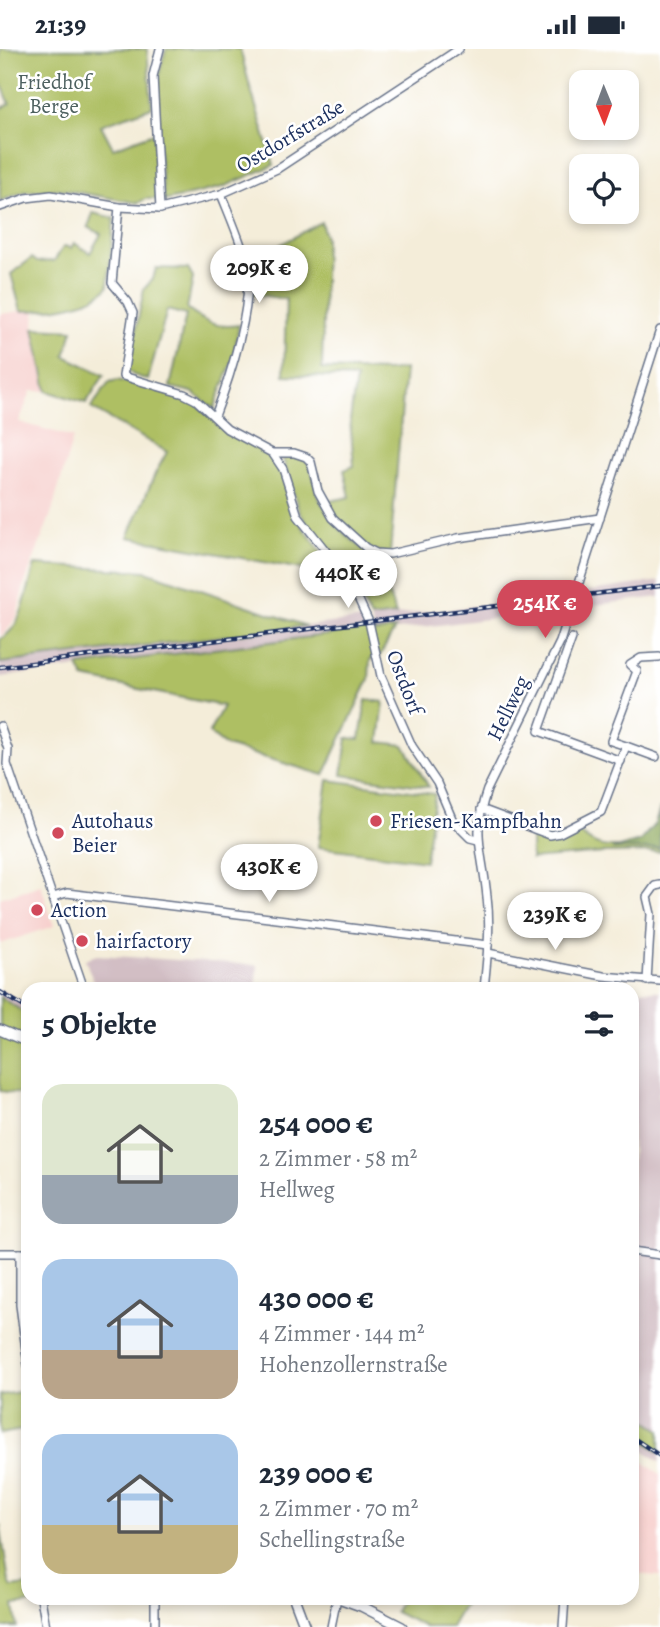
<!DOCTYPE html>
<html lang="de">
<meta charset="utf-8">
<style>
:root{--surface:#fff;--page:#f2f2f3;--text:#1f2937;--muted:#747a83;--accent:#d1495b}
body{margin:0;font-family:Alegreya,serif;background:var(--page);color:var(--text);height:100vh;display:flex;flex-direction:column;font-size:26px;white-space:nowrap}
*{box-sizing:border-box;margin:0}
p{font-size:23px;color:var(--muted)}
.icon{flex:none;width:38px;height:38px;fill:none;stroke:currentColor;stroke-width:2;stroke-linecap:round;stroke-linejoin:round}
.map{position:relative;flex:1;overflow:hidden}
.drawer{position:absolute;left:21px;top:933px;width:618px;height:623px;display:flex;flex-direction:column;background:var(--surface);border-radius:21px;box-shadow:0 4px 10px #0003}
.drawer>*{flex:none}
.needle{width:46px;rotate:179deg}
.buttons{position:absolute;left:569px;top:21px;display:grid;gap:14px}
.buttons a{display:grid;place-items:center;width:70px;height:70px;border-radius:14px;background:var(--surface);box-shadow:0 4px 10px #0003;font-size:35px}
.price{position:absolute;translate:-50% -60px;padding:0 16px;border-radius:24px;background:#fff;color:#222;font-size:23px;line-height:46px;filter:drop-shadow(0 2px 4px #0008)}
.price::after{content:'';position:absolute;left:50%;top:42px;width:21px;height:16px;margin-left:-10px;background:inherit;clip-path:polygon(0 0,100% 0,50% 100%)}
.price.on{background:var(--accent);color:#fff}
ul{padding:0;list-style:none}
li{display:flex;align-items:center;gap:21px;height:175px;padding:0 21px}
li span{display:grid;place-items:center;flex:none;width:196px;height:140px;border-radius:21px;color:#555}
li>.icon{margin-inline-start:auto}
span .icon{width:84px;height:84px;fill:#fffc;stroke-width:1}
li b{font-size:30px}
h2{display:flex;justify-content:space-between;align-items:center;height:84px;padding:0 21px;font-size:30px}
.status{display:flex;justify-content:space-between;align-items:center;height:49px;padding:0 35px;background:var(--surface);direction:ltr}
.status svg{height:19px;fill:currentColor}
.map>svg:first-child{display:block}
.built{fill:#f7d0ce}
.industrial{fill:#d2bec4}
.green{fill:#aebf63;stroke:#647760;stroke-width:2}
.forest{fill:#8aa659;stroke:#526a5c;stroke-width:2}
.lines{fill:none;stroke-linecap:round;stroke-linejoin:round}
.minor-casing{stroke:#677289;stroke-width:10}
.major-casing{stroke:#677289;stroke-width:12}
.minor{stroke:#fff;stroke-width:7}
.major{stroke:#fff;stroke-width:9}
.rail-casing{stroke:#1b2f5e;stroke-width:4.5}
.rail{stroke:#fff;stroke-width:2;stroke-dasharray:5;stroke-linecap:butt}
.poi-dot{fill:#d1495b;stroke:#fff;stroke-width:2.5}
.labels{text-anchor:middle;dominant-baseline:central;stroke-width:5;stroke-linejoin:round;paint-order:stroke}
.park-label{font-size:21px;fill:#4e6160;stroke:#fff}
.street-label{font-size:21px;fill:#1b2f5e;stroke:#fff}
.poi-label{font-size:21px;fill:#1b2f5e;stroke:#fff;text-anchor:start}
</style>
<div class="status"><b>21:39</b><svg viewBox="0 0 49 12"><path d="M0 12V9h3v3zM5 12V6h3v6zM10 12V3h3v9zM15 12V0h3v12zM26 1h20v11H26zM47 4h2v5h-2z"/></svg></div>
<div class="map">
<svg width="660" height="1578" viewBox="0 0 660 1578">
<rect width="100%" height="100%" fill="#fff"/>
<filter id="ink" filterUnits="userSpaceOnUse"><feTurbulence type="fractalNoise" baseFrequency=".0143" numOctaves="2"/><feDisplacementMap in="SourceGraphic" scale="14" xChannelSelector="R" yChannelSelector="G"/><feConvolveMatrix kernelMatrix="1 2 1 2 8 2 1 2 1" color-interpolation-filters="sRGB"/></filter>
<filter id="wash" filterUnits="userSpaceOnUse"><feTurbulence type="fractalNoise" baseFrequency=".00686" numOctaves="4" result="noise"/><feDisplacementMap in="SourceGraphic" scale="28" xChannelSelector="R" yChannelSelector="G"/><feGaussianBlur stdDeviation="1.57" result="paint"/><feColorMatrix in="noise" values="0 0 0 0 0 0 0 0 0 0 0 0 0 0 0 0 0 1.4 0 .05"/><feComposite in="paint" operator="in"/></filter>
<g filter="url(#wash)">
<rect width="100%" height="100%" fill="#f4edd9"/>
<!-- built -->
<g class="built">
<polygon points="21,262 35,262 34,279 47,342 31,342 19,373 73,388 51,465 24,536 17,566 6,583 0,587 0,265"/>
<polygon points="41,836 54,877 0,895 0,849"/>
<polygon points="632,1405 660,1425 660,1527 632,1525"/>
</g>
<!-- industrial -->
<g class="industrial">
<polygon points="660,532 660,548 577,558 577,544"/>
<polygon points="571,546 567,560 374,584 371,569"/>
<polygon points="364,570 366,581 0,628 0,614"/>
<polygon points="97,906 258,916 255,940 96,940 85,910"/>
<polygon points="0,940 28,957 28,966 0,948"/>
<polygon points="632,941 660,942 660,1042 658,1047 660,1048 660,1381 632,1362"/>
<polygon points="632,1384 660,1403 660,1413 632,1393"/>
</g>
<!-- green -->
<g class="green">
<polygon points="0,0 147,0 152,58 101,76 113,99 154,84 157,150 145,150 138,154 60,140 24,143 0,152 0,60 10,55 0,32"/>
<path d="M166,0H240L250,38L274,116L223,138L164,152C160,102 148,48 166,0Z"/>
<path d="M93,164L114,169L108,237C95,257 44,262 21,262L11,225L32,209L37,213L54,212L64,197L71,199L74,194L90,204L101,185L88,178Z"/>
<path d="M321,173L325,187L322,320L386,322L405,320L390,505L385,535L396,566L371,569L348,526L314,485L299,462L282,407C289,407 303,406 308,414C314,422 314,436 318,446C327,467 359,509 385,505C358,499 338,478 325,453L350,448L344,421L354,417L350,371L356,329L284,326L286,250L248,244V214Z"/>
<path d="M156,219L188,220L193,229L187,260C204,273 218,280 239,276L233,311L214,360L192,343L170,338L186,266L167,261L148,331L133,326L128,321L144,240L153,230Z"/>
<polygon points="34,279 73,281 65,307 104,326 86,354 47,342"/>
<polygon points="118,331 183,347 194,352 225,381 271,406 282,423 292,463 339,527 128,488 155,425 167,403 91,359 109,333"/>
<path d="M35,516L146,522L306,577L0,614V590C23,580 27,539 35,516Z"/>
<polygon points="395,580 379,608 370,610 369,630 324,726 226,697 209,684 223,657 84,629 78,617 366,581 374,584"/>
<polygon points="366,651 384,653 379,693 404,696 429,738 342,726 347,689 360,690"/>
<polygon points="328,731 435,745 425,812 318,798"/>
<path d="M534,784L559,793L580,784C599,802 609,797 632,798C645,798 645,802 660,799V803L604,804L531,810V791Z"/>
<polygon points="0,948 28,966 28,1046 0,1042"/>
<polygon points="26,1342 28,1380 0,1385 0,1346"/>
<polygon points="632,1362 660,1381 660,1403 632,1384"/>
<polygon points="0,1476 9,1533 12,1538 28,1536 28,1549 36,1549 37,1553 14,1556 17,1578 0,1578"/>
<polygon points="402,1549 468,1549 451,1578 425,1578 395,1563"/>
</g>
<!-- forest -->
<path class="forest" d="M660,759V799C644,802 629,798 612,800L640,792L655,775Z"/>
</g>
<g filter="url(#ink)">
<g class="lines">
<defs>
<g id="minor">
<polyline points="160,0 153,27 160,160"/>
<polyline points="0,158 26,149 51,146 119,158 160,160 221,145 277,120 459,0"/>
<polyline points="119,158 112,234 128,253 133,264 123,327 184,345 196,351 227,380 272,404 294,404 306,408 311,413 318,442 333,469 366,499 376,504 390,505 458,489 600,469"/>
<path d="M215,367C230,328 255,253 246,212C240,190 230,167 221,145"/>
<polyline points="273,405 283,420 298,467 349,531 357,547 369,573 381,627 412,697 437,734 453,772 470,789 478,791"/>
<polyline points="572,589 539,682 621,712"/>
<polyline points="0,677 8,700 7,715 84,940"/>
<polyline points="626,697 656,708"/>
<polyline points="481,760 550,786 560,784 601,763 626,697 611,692 637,622 630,616 641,609 659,608"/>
<polyline points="53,848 67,844 488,896"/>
<polyline points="488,904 603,927 660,932"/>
<polyline points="647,932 651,865 647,848 655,837 660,836"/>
<path d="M484,940C487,909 491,878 487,848C483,803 471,787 487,741L560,593L660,281"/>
<polyline points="632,1202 660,1206"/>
<polyline points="0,1204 28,1204"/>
<polyline points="20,1204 20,1256 28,1316"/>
<polyline points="41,1549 46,1578"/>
<polyline points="155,1578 155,1549"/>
<polyline points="331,1578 337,1549"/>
<polyline points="563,1578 565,1549"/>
</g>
<g id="major">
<polyline points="0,981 28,993"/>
<polyline points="294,1549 305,1578"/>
<polyline points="339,1549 361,1557 402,1578"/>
</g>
</defs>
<!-- minor casing -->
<use href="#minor" class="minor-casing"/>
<!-- major casing -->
<use href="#major" class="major-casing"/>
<!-- minor -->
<use href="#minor" class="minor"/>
<!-- major -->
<use href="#major" class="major"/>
<defs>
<g id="rail">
<polyline points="0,618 660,537"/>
<polyline points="0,943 28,960"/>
<polyline points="632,1388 660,1407"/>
</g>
</defs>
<!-- rail casing -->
<use href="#rail" class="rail-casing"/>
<!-- rail -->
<use href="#rail" class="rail"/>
</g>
</g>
<!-- markers -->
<g class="poi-dot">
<circle cx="376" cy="772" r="7"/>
<circle cx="58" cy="784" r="7"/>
<circle cx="37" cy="861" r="7"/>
<circle cx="82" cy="892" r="7"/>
</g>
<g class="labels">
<!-- park labels -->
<g class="park-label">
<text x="54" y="33">Friedhof<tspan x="54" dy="24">Berge</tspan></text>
</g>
<!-- street labels -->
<g class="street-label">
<text transform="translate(290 87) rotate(-31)">Ostdorfstraße</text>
<text transform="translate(405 633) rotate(69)">Ostdorf</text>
<text transform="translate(508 659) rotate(-64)">Hellweg</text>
</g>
<!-- poi labels -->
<g class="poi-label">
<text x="72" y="772">Autohaus<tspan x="72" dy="24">Beier</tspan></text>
<text x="390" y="772">Friesen-Kampfbahn</text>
<text x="51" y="861">Action</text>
<text x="96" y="892">hairfactory</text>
</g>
</g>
</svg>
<div class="buttons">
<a><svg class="needle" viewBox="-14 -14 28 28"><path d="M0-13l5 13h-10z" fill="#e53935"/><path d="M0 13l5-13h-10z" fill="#747a83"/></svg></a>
<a><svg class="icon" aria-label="locate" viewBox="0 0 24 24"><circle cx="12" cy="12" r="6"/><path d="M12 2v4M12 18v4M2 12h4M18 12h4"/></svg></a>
</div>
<b class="price" style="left:259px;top:256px">209K €</b>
<b class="price" style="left:348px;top:561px">440K €</b>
<b class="price on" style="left:545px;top:591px">254K €</b>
<b class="price" style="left:269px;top:855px">430K €</b>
<b class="price" style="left:555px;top:903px">239K €</b>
<section class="drawer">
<h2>5 Objekte<svg class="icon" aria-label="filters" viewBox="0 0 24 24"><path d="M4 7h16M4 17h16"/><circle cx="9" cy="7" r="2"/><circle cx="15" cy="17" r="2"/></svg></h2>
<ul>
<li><span style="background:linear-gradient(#dfe7d0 65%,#9aa5b1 0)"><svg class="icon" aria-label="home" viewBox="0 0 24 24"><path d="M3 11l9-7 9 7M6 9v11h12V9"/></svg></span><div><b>254 000 €</b><p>2 Zimmer · 58 m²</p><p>Hellweg</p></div></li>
<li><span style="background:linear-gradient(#a9c7e8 65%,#b9a48a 0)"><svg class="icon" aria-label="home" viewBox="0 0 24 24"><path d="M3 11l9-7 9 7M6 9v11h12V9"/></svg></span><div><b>430 000 €</b><p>4 Zimmer · 144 m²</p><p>Hohenzollernstraße</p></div></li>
<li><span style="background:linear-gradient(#a9c7e8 65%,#c2b280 0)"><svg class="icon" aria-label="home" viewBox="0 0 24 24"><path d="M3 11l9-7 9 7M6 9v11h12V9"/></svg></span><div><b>239 000 €</b><p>2 Zimmer · 70 m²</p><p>Schellingstraße</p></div></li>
</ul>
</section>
</div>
